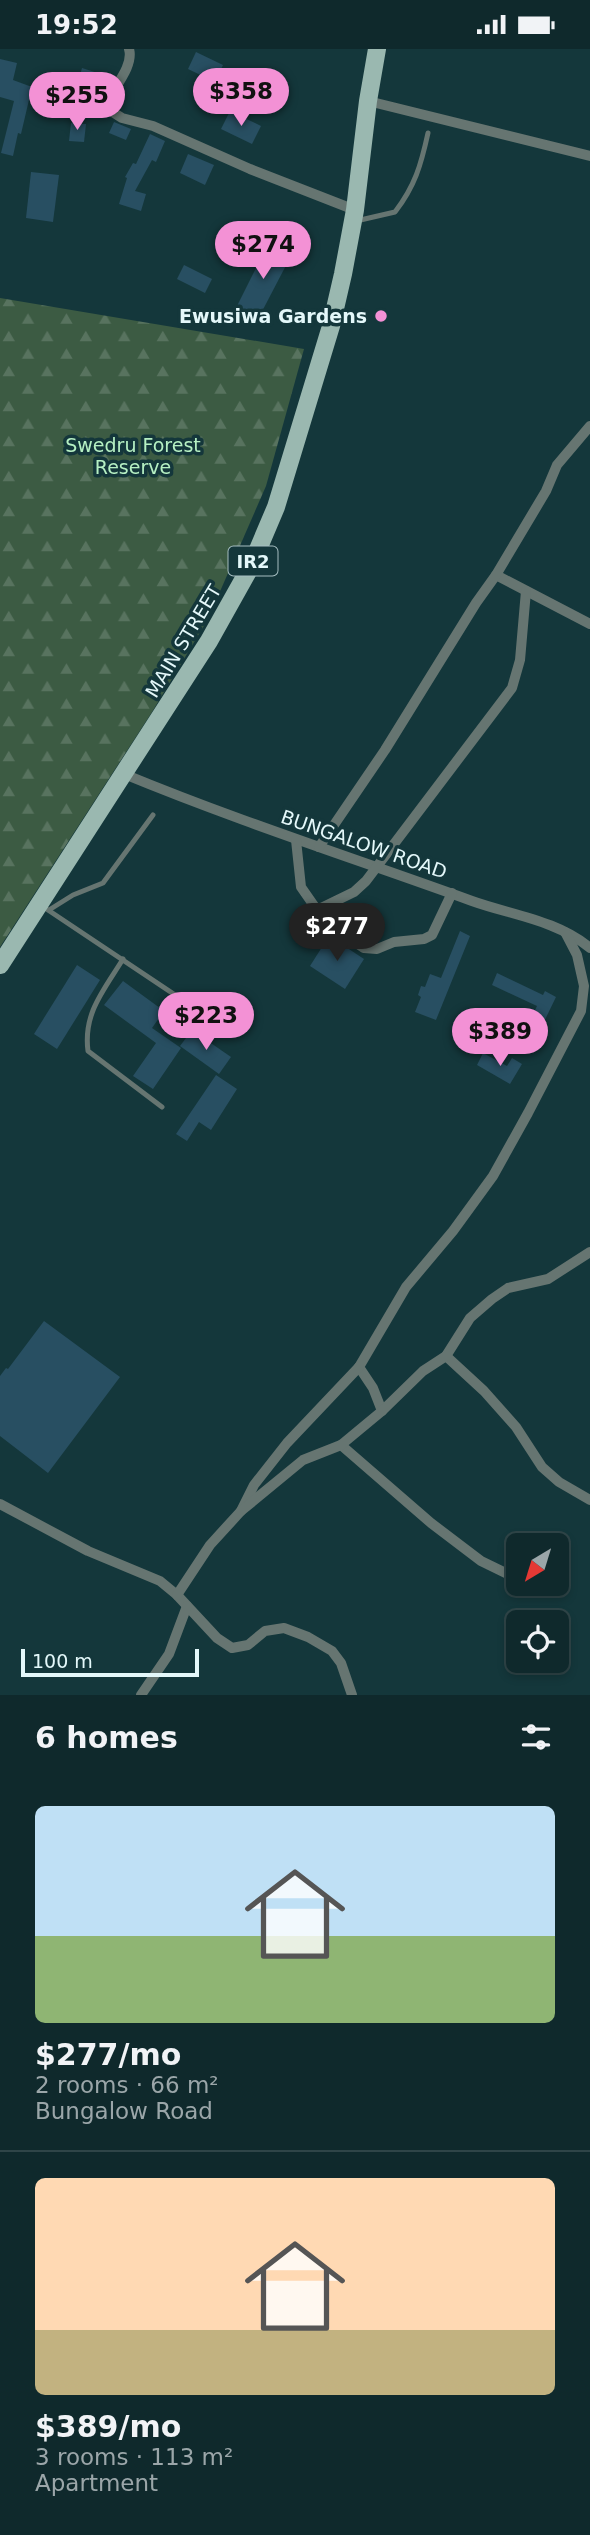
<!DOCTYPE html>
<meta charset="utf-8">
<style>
:root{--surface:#0f292c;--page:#183134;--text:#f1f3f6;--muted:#9ba6a9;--line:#2f4548;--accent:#f391d5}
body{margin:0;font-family:"DejaVu Sans",sans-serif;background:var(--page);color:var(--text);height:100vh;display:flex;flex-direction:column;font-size:26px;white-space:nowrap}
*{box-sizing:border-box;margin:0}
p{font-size:23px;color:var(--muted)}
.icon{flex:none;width:38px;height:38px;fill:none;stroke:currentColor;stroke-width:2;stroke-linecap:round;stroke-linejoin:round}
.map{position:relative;height:1646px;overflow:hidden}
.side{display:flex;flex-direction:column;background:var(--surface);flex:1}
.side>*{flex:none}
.needle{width:46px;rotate:218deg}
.tools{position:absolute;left:506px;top:1484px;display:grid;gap:14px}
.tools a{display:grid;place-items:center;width:63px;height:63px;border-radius:10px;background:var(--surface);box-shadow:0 4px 10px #0003,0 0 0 2px var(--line);font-size:35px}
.scale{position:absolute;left:21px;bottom:18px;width:178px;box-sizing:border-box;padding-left:7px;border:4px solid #e4f8fa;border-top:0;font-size:19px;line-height:24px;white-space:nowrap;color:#e4f8fa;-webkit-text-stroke:5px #14373b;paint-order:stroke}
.price{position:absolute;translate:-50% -60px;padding:0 16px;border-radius:24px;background:var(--accent);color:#111;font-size:23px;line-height:46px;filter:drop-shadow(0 2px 4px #0008)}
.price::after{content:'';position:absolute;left:50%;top:42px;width:21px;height:16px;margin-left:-10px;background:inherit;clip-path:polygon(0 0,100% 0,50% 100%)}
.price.active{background:#222;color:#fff}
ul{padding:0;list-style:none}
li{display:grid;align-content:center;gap:14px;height:371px;padding:0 35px}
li+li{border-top:2px solid var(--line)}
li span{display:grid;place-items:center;height:217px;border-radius:10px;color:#555}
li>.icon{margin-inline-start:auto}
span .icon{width:126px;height:126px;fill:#fffc;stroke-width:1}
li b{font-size:30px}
h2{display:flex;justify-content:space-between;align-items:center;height:84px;padding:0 35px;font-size:30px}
.status{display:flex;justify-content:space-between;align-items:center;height:49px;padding:0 35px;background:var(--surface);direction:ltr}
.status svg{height:19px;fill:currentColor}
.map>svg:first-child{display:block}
.forest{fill:url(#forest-firs)}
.building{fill:#284f62}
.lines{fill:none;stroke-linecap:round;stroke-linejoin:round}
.lane{stroke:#667571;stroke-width:5}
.street{stroke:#667571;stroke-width:10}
.primary{stroke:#9ab8b0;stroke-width:18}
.poi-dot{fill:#f391d5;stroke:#14373b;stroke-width:2.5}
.labels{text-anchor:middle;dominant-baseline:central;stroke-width:7;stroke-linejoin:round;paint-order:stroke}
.shield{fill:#14373b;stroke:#a6bec1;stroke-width:2}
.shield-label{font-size:18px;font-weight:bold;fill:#e4f8fa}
.poi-label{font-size:19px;font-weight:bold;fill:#e4f8fa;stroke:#14373b;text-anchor:end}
.park-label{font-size:19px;fill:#b6f0c3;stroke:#14373b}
.street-label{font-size:19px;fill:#e4f8fa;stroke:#14373b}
</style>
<div class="status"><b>19:52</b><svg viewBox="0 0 49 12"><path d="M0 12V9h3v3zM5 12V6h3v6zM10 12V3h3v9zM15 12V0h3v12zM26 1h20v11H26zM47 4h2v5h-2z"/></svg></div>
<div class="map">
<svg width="590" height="1646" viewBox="0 0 590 1646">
<defs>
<pattern id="forest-firs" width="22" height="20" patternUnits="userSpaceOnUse" patternTransform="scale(1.75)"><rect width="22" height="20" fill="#3c5b43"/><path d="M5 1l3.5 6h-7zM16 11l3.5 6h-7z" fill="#58735f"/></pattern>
</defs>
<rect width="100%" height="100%" fill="#14373b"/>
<!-- forest -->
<polygon class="forest" points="0,249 304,300 266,437 208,570 152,663 0,898"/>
<!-- building -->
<g class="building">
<polygon points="196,3 223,16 215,33 188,20"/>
<polygon points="0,10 17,14 13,31 32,38 21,85 18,84 13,107 1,104 14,52 0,48"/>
<polygon points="82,19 104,26 100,40 78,34"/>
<polygon points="43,37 66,43 64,53 40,48"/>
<polygon points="230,62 261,77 252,95 221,80"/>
<polygon points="114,73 131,80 126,91 109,84"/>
<polygon points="71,74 86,75 84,93 69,92"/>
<polygon points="150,85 165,92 156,113 152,111 135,142 146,145 141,162 119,155 127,129 125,128 133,114 136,115"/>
<polygon points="188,105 214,116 205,136 180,124"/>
<polygon points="31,123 59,126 53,173 26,169"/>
<polygon points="270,191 293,203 256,274 234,263"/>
<polygon points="184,216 212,230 205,244 177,230"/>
<polygon points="460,882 470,887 436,971 415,963 421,948 418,946 421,937 425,938 430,925 441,929"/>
<polygon points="329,887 364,910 345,940 310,917"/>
<polygon points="77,916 100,931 57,1000 34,985"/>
<polygon points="497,924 543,946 545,942 556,948 539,983 527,978 537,957 492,936"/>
<polygon points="123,932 164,962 152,979 181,999 153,1040 133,1027 156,994 104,956"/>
<polygon points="192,981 231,1008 219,1025 180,997"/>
<polygon points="483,1004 507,1017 512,1009 522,1015 510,1035 477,1016"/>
<polygon points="216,1026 237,1040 211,1081 199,1073 187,1092 176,1085"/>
<polygon points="44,1272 120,1328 48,1424 0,1387 0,1327 6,1319 8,1320"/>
</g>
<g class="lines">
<!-- lane -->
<g class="lane">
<path d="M356,172L395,163C415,137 421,116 428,84"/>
<polyline points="42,857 232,984"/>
<polyline points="49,861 73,846 103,834 153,766"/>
<path d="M123,910C104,941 83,964 88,1002L162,1058"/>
</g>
<!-- street -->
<g class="street">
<path d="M129,0C134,17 114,38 107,53L111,62L122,69L153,77L250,120L355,161"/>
<polyline points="368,52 590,107"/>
<polyline points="496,526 590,575"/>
<path d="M124,725C238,772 356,810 472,852C511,866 557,871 590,899"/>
<polyline points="296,791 301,838 317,861 340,883 364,899 377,900 394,893 424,890 432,886 452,844"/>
<polyline points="319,798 385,701 476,554 496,526 546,442 557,416 590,377"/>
<polyline points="317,861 354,843 366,832 512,639 520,611 526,542"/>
<polyline points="446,1307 484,1342 516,1378 542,1418 559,1433 590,1451"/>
<polyline points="359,1318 373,1339 382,1362"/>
<polyline points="341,1396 431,1474 481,1512 518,1530"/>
<polyline points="0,1455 88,1502 160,1532 177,1546 217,1589 232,1599 248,1596 265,1582 284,1579 308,1588 332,1602 341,1614 352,1646"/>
<polyline points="241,1462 254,1436 287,1394 359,1318 406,1238 453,1182 493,1127 528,1064 581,962 584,937 577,906 565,883"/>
<polyline points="527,1535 533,1537"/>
<polyline points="177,1546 210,1496 241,1462 303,1411 341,1396 382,1362 423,1322 446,1307 470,1269 492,1250 508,1239 548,1230 590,1203"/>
<polyline points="141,1646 169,1605 187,1557"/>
</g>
<!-- primary -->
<polyline class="primary" points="0,916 209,592 251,517 276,458 331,277 343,225 355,161 368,52 377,0"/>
</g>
<!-- markers -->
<circle class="poi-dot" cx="381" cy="267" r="7"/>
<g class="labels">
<!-- shield labels -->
<rect class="shield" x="228.5" y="497.5" width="49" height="29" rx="5"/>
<g class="shield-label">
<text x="253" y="512">IR2</text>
</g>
<!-- poi labels -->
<g class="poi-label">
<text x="367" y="267">Ewusiwa Gardens</text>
</g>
<!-- park labels -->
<g class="park-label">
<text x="133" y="396">Swedru Forest<tspan x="133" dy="22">Reserve</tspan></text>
</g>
<!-- street labels -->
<g class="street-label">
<text transform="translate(183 592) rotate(-59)">MAIN STREET</text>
<text transform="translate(364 795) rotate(19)">BUNGALOW ROAD</text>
</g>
</g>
</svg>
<div class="tools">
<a><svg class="needle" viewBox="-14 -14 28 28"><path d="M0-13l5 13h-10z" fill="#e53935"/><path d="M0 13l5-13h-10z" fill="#9ba6a9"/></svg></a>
<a><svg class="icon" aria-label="locate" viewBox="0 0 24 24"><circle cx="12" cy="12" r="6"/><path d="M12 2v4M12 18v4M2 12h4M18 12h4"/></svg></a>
</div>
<div class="scale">100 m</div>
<b class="price" style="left:241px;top:79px">$358</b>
<b class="price" style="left:77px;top:83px">$255</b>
<b class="price" style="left:263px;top:232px">$274</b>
<b class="price active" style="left:337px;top:914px">$277</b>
<b class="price" style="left:206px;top:1003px">$223</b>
<b class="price" style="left:500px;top:1019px">$389</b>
</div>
<section class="side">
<h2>6 homes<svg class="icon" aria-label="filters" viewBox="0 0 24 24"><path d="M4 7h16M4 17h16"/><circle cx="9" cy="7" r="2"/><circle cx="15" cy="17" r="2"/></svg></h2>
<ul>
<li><span style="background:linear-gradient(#bfe0f5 60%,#8fb573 0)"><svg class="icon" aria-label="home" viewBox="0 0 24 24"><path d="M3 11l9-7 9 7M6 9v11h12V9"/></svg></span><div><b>$277/mo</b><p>2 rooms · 66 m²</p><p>Bungalow Road</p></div></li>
<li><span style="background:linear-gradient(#ffd9b3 70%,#c2b280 0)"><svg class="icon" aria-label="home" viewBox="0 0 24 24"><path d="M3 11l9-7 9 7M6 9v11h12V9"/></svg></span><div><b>$389/mo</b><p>3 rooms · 113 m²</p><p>Apartment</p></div></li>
</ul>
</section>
